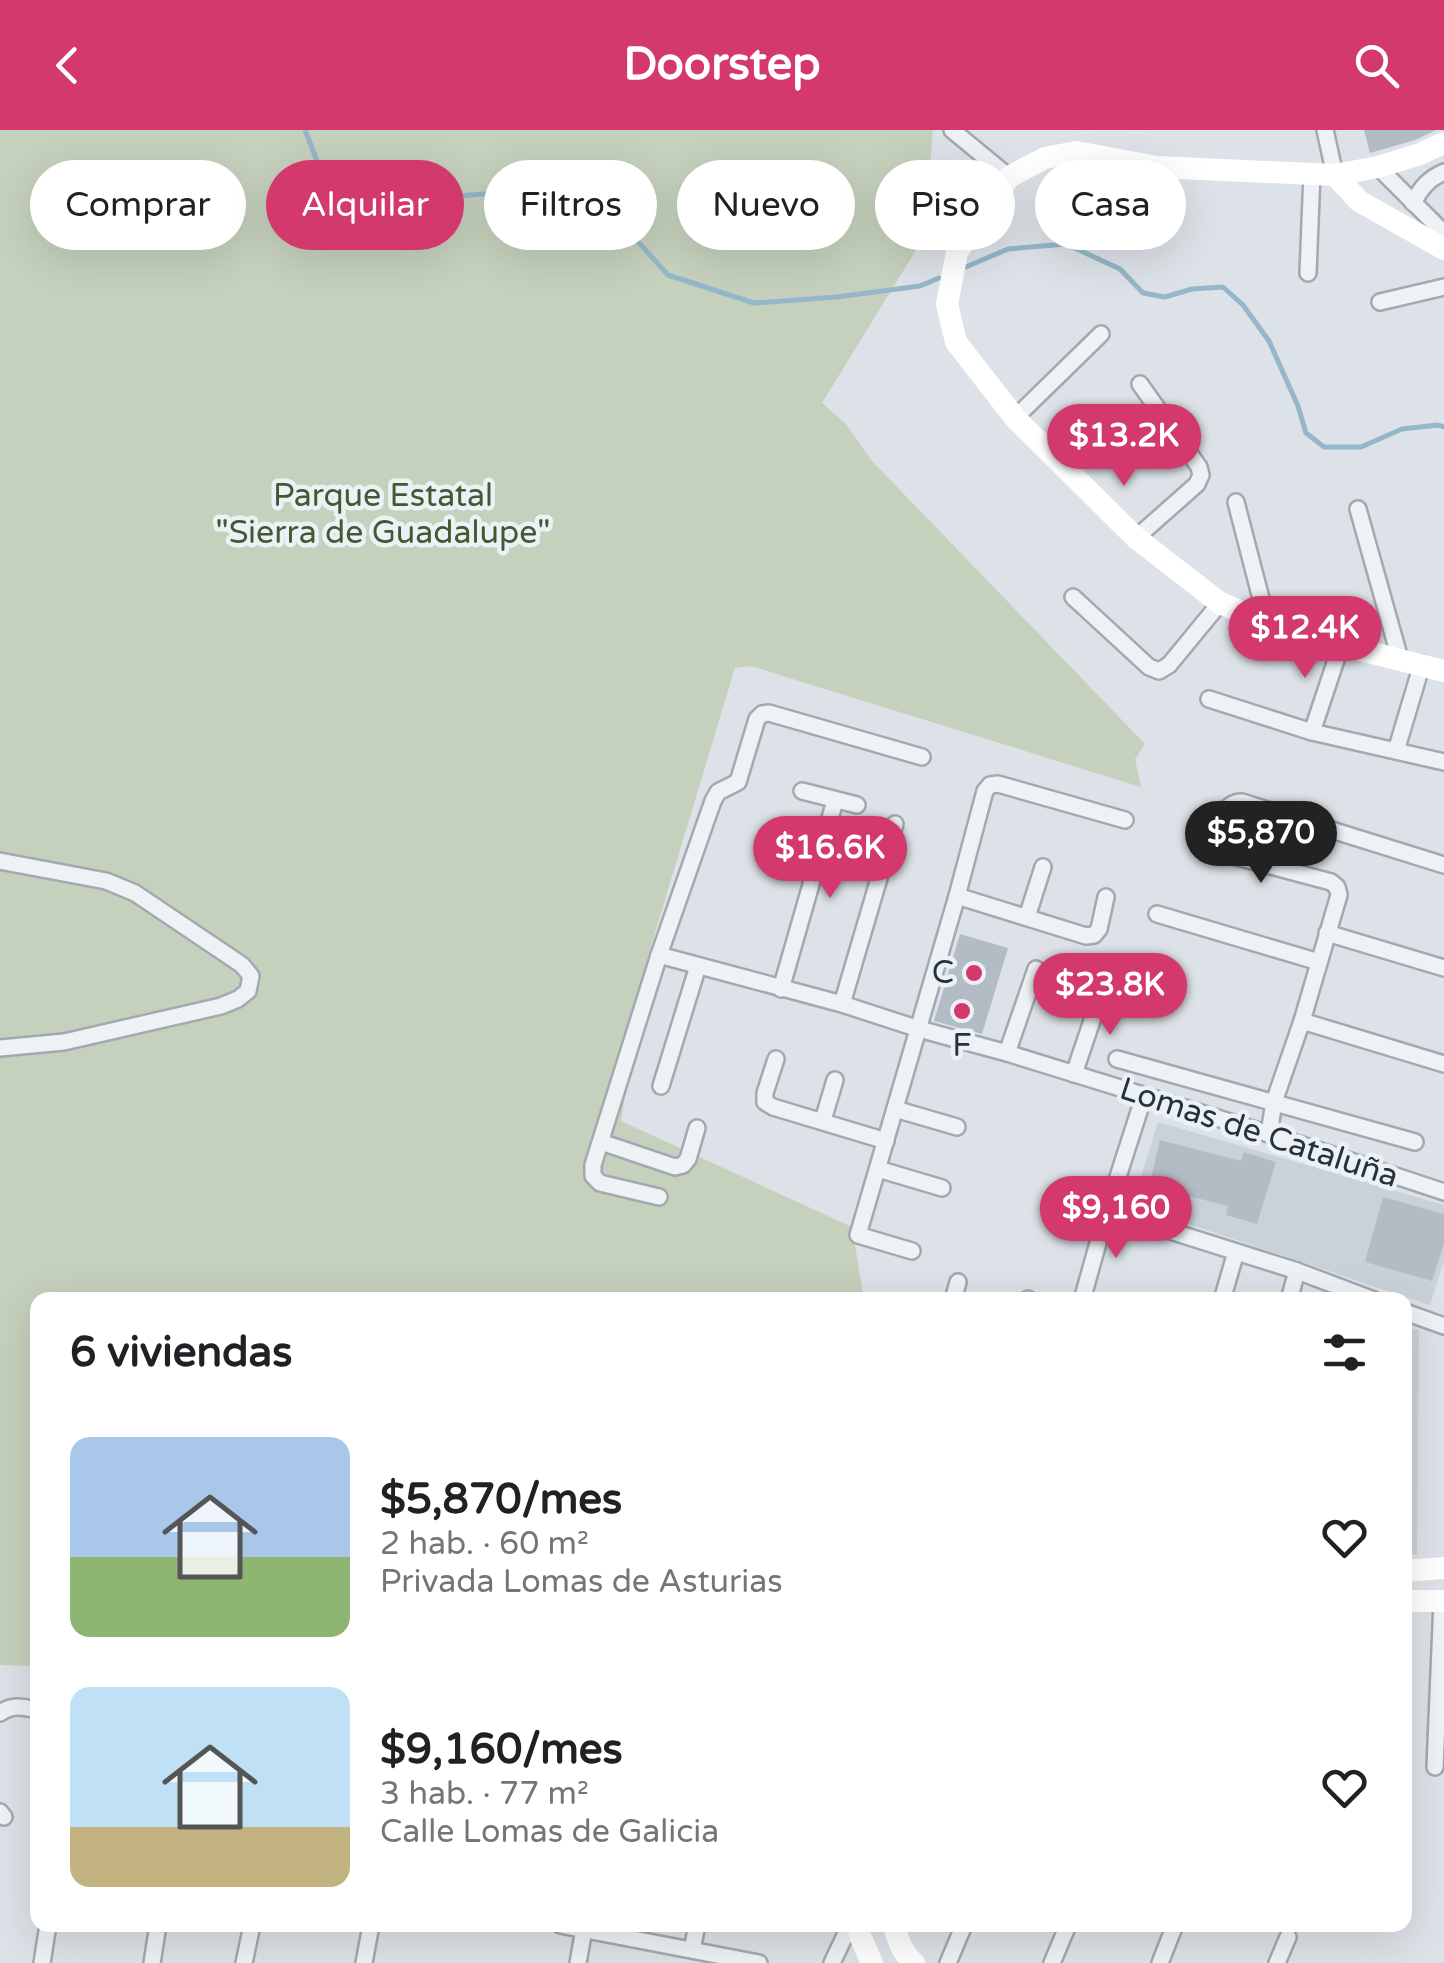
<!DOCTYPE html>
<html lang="es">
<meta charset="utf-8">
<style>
:root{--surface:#fff;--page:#f2f2f2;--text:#202124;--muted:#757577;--accent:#d3396c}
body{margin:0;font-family:"Varela Round",sans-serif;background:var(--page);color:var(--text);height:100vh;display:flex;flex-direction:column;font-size:38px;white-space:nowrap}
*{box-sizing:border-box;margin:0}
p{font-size:32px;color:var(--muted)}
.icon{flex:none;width:55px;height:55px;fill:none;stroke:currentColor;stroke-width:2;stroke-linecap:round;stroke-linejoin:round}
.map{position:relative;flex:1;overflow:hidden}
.side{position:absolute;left:30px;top:1162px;width:1382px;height:640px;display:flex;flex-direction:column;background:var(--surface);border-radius:20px;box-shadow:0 10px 40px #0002}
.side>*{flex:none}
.guide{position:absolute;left:30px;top:30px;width:1385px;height:90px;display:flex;gap:20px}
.price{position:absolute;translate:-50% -85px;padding:0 22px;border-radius:35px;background:var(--accent);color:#fff;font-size:32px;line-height:65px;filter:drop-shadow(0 2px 5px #0008)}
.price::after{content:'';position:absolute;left:50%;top:60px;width:30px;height:22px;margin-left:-15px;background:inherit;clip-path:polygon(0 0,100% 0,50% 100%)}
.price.current{background:#222;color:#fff}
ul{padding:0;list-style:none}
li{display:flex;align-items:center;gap:30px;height:250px;padding:0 40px}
li span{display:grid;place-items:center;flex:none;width:280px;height:200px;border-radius:20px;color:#555}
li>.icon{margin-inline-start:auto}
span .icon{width:120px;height:120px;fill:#fffc;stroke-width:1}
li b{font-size:42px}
h2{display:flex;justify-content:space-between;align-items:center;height:120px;padding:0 40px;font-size:42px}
.chip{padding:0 35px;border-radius:45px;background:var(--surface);box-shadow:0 10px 40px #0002;font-size:35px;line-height:90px}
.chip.current{background:var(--accent);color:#fff}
header{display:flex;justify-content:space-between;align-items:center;height:130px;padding:0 40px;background:var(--accent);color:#fff;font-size:45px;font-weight:800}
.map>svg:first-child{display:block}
.built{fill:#cad2d9}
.green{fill:#c5d1bc}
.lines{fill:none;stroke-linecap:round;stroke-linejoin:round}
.stream{stroke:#95b7c9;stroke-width:5}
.building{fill:#b3bcc4}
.street-casing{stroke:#a1aab1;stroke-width:20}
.street{stroke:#eff2f5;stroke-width:15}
.secondary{stroke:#fff;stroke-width:22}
.poi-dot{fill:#d3396c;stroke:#ebf1f5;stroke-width:4}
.labels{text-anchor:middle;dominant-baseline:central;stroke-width:9;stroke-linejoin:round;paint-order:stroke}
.park-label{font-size:32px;fill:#405a32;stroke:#ebf1f5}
.poi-label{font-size:32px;fill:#25323e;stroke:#ebf1f5;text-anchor:end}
.street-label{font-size:32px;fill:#25323e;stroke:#ebf1f5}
</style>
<header><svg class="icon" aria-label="back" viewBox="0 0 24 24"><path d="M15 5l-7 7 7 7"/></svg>Doorstep<svg class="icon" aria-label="search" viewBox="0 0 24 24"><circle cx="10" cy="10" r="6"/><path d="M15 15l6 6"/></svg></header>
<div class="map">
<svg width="1444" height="1833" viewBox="0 0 1444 1833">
<rect width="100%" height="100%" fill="#dce2e7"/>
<!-- built -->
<g class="built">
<polygon points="1158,992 1444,1075 1444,1131 1430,1175 1132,1075"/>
<polygon points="1405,1197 1419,1200 1417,1425 1405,1424"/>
</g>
<!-- green -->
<polygon class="green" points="0,0 933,0 924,107 822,273 846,294 871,330 1145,614 1135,629 1141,657 751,536 735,538 647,829 621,991 852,1097 864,1170 38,1170 37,1536 0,1535"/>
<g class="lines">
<!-- stream -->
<g class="stream">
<polyline points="305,0 319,36 350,59 407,70 484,64 558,61 605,75 668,145 754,173 837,167 920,156 939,148"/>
<polyline points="966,137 1008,119 1066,114 1120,139 1143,163 1165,167 1192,159 1223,157 1243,175 1269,211 1298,276 1306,303 1324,317 1361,317 1402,299 1438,295 1444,297"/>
</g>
</g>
<!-- building -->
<g class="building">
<polygon points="1364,0 1436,0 1415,10 1370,23"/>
<polygon points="960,804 1008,818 982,904 934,891"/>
<polygon points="1160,1010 1241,1031 1244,1022 1276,1032 1257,1094 1226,1085 1228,1076 1149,1056"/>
<polygon points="1383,1067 1444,1084 1444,1114 1432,1151 1365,1132"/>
</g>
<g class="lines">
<defs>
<g id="street">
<polyline points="952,0 1009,47"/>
<polyline points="1325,0 1335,45"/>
<polyline points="1378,37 1444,103"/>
<path d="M1413,73C1421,58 1428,49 1444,42"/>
<polyline points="1308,143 1312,43"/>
<polyline points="1380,172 1444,157"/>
<polyline points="1015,288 1101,204"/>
<polyline points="1236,372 1267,492"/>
<polyline points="1358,379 1400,529"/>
<polyline points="1136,408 1197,354 1201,345 1199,337 1140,254"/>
<polyline points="1073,467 1149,537 1159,541 1169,535 1220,473"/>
<polyline points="1209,569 1312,602 1444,632"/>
<polyline points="1312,602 1341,515"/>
<polyline points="1396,621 1422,534"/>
<polyline points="802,661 857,675"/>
<polyline points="0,731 106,751 135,763 242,835 251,846 248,861 238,869 221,876 64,912 0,918"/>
<polyline points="957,766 1086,806 1094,805 1099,799 1106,767"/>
<polyline points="1157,784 1319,832"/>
<polyline points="1027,787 1043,737"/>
<polyline points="1327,803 1444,838"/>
<polyline points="659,825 842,874 919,899 1007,923 1269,1004 1444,1062"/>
<polyline points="781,859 835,671"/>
<polyline points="842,874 895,694"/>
<polyline points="1302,891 1444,934"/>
<polyline points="1007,923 1036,839"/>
<polyline points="776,929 765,963 765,972 773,977 886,1011"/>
<polyline points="1117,929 1415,1012"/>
<polyline points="1074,944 1103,858"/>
<polyline points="661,956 698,836"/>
<polyline points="895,979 957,997"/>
<polyline points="823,990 835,950"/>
<path d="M1269,1004L1274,972L1302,891L1339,765L1337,757L1331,752L1218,722L1213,717C1214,700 1222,672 1242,672L1444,735"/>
<polyline points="601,1012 675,1037 683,1035 688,1029 697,998"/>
<polyline points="878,1039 942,1058"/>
<polyline points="659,1067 600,1053 593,1046 593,1035 659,825 713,671 718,662 738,652 757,589 762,584 769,583 922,627"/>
<polyline points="1107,1081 1297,1141 1374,1170"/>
<polyline points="912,1121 858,1105 957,766 985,661 990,655 998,654 1125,690"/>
<polyline points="953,1170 958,1152"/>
<polyline points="1028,1170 1028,1169"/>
<polyline points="1082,1170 1107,1081 1144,966"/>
<polyline points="1222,1170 1236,1122"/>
<polyline points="1289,1170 1297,1141"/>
<polyline points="1405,1182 1444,1196"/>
<path d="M0,1583C13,1574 23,1577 38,1580"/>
<polyline points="1435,1637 1442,1471"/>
<polyline points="0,1682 4,1687"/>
<polyline points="560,1795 759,1833"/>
<polyline points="692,1820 697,1795"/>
<polyline points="42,1833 48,1795"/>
<polyline points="152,1833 158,1795"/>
<polyline points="244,1833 252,1795"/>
<polyline points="364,1833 371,1795"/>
<polyline points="578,1833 584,1799"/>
<polyline points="832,1833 850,1795"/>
<polyline points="948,1833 964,1795"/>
<polyline points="1052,1833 1068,1795"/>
<polyline points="1160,1833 1175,1795"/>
<polyline points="1277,1833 1288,1807"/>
</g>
</defs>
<!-- street casing -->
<use href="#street" class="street-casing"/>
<!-- street -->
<use href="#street" class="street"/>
<!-- secondary -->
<g class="secondary">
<polyline points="1444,13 1420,24 1378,37 1335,45 1157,37 1076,22 1045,28 1009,47 957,122 947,174 956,212 1015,288 1136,408 1220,473 1267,492 1341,515 1444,541"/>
<polyline points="1335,45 1359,71 1444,119"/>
<polyline points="1405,1441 1444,1438"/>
<polyline points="1405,1471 1444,1471"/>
<polyline points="859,1795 860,1806 872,1833"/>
<path d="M894,1795C897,1809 903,1824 914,1833"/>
</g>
</g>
<!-- markers -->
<g class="poi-dot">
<circle cx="974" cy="843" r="10"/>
<circle cx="962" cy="881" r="10"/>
</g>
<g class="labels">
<!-- park labels -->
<g class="park-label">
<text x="383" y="366">Parque Estatal<tspan x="383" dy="37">"Sierra de Guadalupe"</tspan></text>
</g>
<!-- poi labels -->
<g class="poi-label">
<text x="954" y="843">C</text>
<text x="962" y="916" text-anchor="middle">F</text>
</g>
<!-- street labels -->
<g class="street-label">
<text transform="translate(1259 1003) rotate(18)">Lomas de Cataluña</text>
</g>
</g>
</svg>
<b class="price" style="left:1124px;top:359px">$13.2K</b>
<b class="price" style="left:1305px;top:551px">$12.4K</b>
<b class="price current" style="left:1261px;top:756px">$5,870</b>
<b class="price" style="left:830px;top:771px">$16.6K</b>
<b class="price" style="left:1110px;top:908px">$23.8K</b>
<b class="price" style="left:1116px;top:1131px">$9,160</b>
<div class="guide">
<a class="chip">Comprar</a>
<a class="chip current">Alquilar</a>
<a class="chip">Filtros</a>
<a class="chip">Nuevo</a>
<a class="chip">Piso</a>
<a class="chip">Casa</a>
</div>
<section class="side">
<h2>6 viviendas<svg class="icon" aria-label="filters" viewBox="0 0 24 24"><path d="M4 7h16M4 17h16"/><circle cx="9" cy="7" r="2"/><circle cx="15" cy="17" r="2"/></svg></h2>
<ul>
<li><span style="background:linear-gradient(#a9c7e8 60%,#8fb573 0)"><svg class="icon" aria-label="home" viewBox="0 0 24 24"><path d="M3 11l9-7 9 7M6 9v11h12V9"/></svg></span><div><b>$5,870/mes</b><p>2 hab. · 60 m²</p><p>Privada Lomas de Asturias</p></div><svg class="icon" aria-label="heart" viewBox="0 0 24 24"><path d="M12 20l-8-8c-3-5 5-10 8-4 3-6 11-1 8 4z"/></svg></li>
<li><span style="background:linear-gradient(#bfe0f5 70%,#c2b280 0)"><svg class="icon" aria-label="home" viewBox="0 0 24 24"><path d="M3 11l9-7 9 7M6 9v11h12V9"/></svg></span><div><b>$9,160/mes</b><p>3 hab. · 77 m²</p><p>Calle Lomas de Galicia</p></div><svg class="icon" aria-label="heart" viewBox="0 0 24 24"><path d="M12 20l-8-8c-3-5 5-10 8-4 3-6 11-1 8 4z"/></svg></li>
</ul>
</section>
</div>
